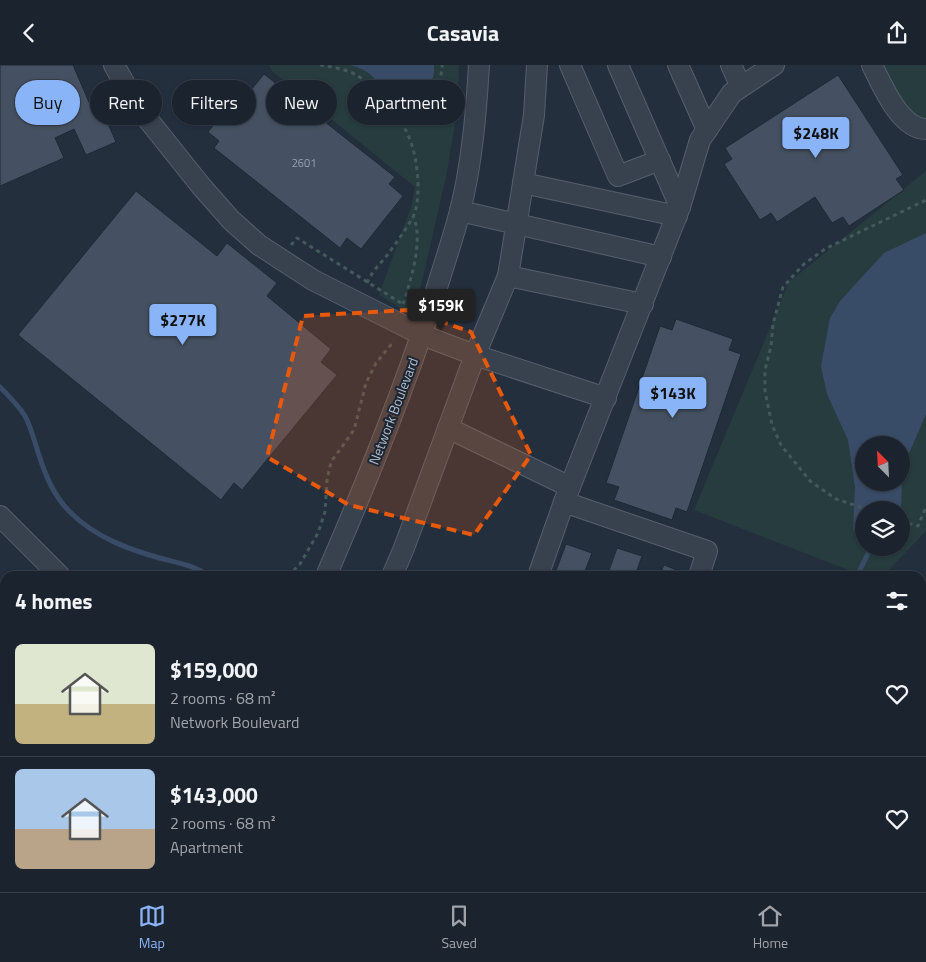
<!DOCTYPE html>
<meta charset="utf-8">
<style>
:root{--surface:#1b232e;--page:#282f3a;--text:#f1f3f6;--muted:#a0a4aa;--line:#39404a;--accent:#8ab4f8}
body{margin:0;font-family:"Titillium Web",sans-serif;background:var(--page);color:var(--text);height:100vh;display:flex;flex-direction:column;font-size:19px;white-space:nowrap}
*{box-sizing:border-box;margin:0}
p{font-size:16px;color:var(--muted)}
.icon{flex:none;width:28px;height:28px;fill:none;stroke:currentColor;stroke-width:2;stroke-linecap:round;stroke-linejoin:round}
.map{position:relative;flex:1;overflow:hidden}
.drawer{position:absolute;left:0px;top:506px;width:926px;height:321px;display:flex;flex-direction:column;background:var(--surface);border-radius:15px 15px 0 0;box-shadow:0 1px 4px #0004,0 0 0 1px var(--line)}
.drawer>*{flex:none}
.banner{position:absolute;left:15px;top:15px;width:500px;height:45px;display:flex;gap:10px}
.needle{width:32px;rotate:336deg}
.buttons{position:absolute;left:855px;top:371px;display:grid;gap:10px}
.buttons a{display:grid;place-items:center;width:55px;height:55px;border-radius:50%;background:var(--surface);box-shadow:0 1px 4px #0004,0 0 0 1px var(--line);font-size:25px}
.price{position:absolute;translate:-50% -42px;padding:0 11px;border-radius:5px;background:var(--accent);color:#111;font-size:16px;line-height:32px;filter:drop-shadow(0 1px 2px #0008)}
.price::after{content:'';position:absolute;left:50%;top:30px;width:15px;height:11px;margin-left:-8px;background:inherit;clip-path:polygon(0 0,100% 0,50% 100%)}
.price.on{background:#222;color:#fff}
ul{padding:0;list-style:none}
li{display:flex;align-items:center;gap:15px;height:125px;padding:0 15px}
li+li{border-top:1px solid var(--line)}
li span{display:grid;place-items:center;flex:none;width:140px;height:100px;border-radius:8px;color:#555}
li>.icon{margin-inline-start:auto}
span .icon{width:60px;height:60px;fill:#fffc;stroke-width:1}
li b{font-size:21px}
h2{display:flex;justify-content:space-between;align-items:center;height:60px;padding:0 15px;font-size:21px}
.chip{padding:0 18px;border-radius:22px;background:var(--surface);box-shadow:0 1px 4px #0004,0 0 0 1px var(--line);font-size:18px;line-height:45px}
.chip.on{background:var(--accent);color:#111}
header{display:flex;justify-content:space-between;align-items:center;height:65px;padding:0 15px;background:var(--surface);font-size:22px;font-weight:700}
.menu{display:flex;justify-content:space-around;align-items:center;height:70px;border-top:1px solid var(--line);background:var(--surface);font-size:14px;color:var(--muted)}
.menu a{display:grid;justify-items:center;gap:2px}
.menu .on{color:var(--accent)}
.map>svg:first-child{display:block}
.green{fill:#263c3f;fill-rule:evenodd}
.water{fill:#394c67;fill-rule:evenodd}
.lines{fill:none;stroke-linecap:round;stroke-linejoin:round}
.stream{stroke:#394c67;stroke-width:5}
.building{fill:#455162;stroke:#1f2835}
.minor-casing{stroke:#565f6c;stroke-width:22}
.path{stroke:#44595c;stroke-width:3;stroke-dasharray:4 4;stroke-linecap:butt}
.minor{stroke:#38414e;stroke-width:20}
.marked{fill:#e8590c;fill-opacity:0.2;stroke:#e8590c;stroke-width:4;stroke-dasharray:10 6;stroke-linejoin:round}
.labels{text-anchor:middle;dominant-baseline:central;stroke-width:4;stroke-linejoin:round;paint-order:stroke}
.number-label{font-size:11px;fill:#98a1af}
.street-label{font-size:14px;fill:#b4bcc9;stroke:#1d2633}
</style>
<header><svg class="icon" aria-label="back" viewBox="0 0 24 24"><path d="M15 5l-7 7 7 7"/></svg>Casavia<svg class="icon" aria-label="share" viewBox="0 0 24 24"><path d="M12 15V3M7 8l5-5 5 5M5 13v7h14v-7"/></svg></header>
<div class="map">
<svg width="926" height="827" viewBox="0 0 926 827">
<rect width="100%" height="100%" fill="#242f3e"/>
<!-- green -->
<g class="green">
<polygon points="269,0 459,0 457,47 446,112 414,251 379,230 412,139 415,122 272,6"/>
<polygon points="879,0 926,0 926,74 921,65"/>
<path d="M926,106V466L883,511H864L694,445L789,217ZM864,380H901V418H864ZM864,445H901V482H864Z"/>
</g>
<!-- water -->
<g class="water">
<path d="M350,0H434C435,10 432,18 424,25C414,35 395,35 385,25C380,21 376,15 371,10C365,5 358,2 350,0Z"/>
<path d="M926,168V349L907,393L902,410L901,448V445H864V473L853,465L855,422L848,375L827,329L821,301L830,253L840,236L884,188ZM864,380H901V418H864Z"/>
<polygon points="442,823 521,823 520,827 444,827"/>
</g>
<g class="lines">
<!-- stream -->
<g class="stream">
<path d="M0,322C9,331 18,340 25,351C31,362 34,375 38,387C45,410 54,432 72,449C97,473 130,485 163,494C179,498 195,501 209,511"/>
<polyline points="857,511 871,482"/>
<polyline points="696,827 697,822"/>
</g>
</g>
<!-- building -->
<g class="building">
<polygon points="0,0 73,0 95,51 103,47 116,77 86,90 74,64 55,73 64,93 0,121"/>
<polygon points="264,9 395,112 389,119 403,131 361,184 347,173 340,183 214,83 219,76 208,67 245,20 251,25"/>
<polygon points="838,10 903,110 896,114 904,125 849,161 843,152 832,158 815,132 777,157 771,148 760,155 724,99 732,94 725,83"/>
<polygon points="136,126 217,191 227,178 277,218 267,231 331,284 321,297 337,310 242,425 234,418 221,435 18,270"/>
<polygon points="676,254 733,274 729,285 741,289 687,447 676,443 672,455 614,435 619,422 606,418 660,261 672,265"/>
<polygon points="566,479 592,488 583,511 554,511"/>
<polygon points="617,483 642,491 635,511 607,511"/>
<polygon points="664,500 690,510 689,511 659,511"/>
<polygon points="36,822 112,822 114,827 38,827"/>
</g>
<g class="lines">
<defs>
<g id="minor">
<polyline points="114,0 138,42 201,121 231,155 259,180 313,215 422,270 475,290 606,333"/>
<polyline points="570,0 618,111 660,95"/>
<polyline points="618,0 680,142"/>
<polyline points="678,0 707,65"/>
<polyline points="731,0 741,22"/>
<path d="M872,0C882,20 900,64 926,64"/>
<polyline points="523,118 677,151"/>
<polyline points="460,146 661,192"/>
<polyline points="508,211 534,50 537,0"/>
<polyline points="448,363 570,422"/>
<polyline points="564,437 707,486 699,511"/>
<polyline points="0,451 60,511"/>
<path d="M326,511C366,419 404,325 435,229C443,202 453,174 460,146C472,99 476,49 479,0"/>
<polyline points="392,511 404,483 475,290 508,211 643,239"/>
<polyline points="538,511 564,437 680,142 700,75 732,28 774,0"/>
<polyline points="0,597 5,601"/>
<polyline points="0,721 5,719"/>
<polyline points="921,808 926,806"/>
<polyline points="0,819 3,827"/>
<polyline points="168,822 173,827"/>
<polyline points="195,822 199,827"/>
<polyline points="338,822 340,827"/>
<polyline points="627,822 631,827"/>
<polyline points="255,827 266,822"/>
<polyline points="878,827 888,822"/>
</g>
</defs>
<!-- minor casing -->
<use href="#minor" class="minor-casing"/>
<!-- path -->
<g class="path">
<path d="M320,0C330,2 340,3 350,7C379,19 390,56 427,30C436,24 443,10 442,0"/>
<polyline points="291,180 297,173 401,238"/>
<path d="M367,218C371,208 378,201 385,193C394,181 405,166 413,152C418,141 418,130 418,118C416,79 407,62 383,32"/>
<path d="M403,239C411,215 424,174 413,151"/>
<polyline points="869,445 836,434 810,416 781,380 772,360 765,326 765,305 771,281 773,259 783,222 804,199 825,184 926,135"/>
<polyline points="901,456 918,461 926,442"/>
<polyline points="288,511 300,499 318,468 325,447 327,415 331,397 354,365 366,318 376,298 394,276"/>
</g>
<!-- minor -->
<use href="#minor" class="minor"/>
</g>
<!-- marked area -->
<path class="marked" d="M408,245L471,267L531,390L474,470L349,440L267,392L303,251Z"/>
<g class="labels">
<!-- number labels -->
<g class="number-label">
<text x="304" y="98">2601</text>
</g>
<!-- street labels -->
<g class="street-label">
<text transform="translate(393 346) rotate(-69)">Network Boulevard</text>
</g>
</g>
</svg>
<div class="buttons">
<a><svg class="needle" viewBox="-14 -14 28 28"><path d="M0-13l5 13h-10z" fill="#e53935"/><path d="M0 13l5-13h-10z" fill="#a0a4aa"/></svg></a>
<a><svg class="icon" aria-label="layers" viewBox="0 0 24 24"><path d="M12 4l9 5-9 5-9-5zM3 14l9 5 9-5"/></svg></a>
</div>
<b class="price" style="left:816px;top:94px">$248K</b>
<b class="price on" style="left:441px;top:266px">$159K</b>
<b class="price" style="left:183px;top:281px">$277K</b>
<b class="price" style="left:673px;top:354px">$143K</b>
<div class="banner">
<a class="chip on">Buy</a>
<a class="chip">Rent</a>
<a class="chip">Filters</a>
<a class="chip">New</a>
<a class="chip">Apartment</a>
</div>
<section class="drawer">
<h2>4 homes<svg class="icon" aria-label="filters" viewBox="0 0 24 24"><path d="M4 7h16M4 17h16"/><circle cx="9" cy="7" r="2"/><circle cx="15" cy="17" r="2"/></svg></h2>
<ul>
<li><span style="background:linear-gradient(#dfe7d0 60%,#c2b280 0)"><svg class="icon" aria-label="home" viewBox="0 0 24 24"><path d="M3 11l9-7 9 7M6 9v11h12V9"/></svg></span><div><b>$159,000</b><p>2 rooms · 68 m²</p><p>Network Boulevard</p></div><svg class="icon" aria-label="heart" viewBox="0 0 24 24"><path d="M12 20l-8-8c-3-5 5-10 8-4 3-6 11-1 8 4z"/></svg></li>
<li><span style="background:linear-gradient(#a9c7e8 60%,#b9a48a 0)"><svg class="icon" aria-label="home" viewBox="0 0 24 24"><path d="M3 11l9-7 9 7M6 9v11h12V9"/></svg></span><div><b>$143,000</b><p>2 rooms · 68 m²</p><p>Apartment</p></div><svg class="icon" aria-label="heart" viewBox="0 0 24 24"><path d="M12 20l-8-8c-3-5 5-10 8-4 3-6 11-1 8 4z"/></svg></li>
</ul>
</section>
</div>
<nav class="menu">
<a class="on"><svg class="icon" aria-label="map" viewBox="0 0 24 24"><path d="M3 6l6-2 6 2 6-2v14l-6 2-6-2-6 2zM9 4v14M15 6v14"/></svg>Map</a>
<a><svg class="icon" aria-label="saved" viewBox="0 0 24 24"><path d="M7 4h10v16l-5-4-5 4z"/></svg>Saved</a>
<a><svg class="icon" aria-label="home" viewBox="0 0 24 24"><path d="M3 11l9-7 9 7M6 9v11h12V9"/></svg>Home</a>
</nav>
